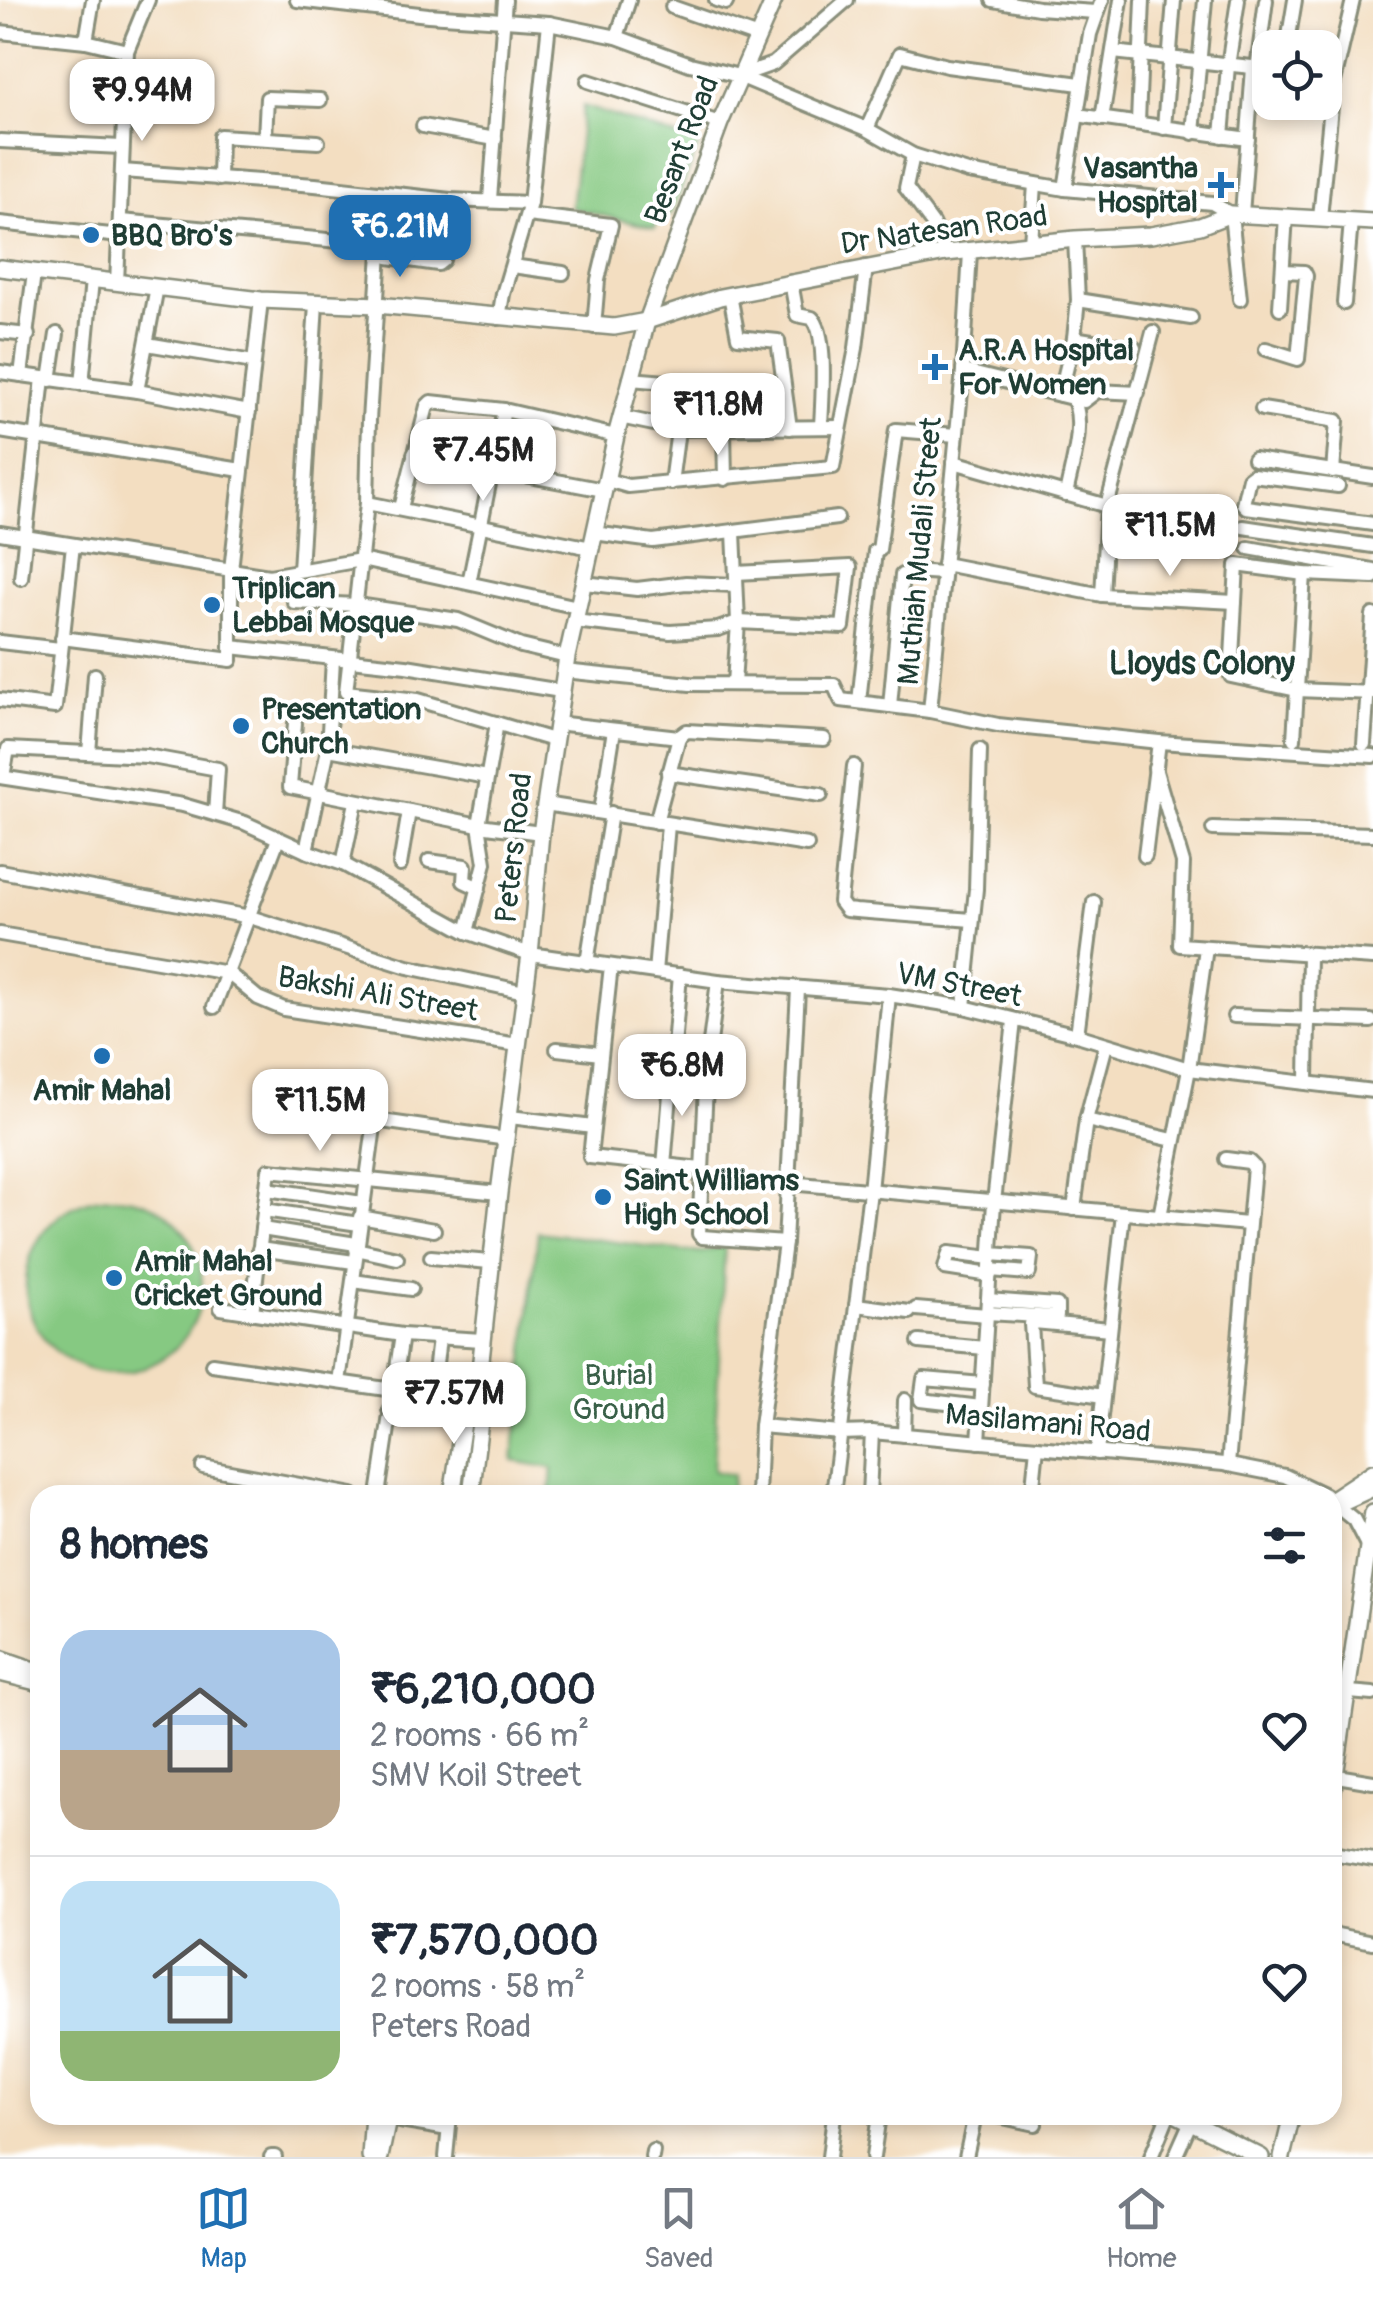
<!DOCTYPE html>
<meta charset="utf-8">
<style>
:root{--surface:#fff;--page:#f6f6f7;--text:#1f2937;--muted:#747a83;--line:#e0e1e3;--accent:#1f6fb2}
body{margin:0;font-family:Pangolin,sans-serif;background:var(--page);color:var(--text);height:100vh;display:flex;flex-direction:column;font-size:38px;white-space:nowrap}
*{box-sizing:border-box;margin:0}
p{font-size:32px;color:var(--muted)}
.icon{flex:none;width:55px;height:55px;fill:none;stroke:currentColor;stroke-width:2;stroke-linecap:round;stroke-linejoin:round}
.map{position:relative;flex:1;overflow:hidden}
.side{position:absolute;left:30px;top:1485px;width:1312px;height:640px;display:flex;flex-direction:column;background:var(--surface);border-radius:30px;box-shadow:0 5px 15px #0003}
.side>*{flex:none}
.fabs{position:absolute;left:1252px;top:30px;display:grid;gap:20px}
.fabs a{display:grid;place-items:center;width:90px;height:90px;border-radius:20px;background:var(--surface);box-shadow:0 5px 15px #0003;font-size:50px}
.price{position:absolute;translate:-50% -85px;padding:0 22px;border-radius:20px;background:#fff;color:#222;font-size:32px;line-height:65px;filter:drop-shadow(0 2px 5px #0008)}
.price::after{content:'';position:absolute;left:50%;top:60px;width:30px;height:22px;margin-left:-15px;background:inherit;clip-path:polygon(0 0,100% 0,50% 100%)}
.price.current{background:var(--accent);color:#fff}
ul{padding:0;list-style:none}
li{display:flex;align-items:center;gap:30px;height:250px;padding:0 30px}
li+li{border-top:2px solid var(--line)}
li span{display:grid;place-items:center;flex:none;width:280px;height:200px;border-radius:30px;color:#555}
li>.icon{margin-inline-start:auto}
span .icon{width:120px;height:120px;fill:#fffc;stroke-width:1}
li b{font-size:42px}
h2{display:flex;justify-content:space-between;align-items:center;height:120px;padding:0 30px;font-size:42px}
.dock{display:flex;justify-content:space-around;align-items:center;height:140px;border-top:2px solid var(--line);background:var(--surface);font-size:28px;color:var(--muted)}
.dock a{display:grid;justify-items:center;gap:5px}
.dock .current{color:var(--accent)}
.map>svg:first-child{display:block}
.green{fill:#86c982;stroke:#52835b;stroke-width:2.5}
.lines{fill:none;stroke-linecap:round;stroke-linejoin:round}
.minor-casing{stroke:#898e7a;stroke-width:18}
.major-casing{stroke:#898e7a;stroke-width:20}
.minor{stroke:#fff;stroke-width:12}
.major{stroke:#fff;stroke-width:15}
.poi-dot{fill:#1f6fb2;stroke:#fff;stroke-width:4}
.labels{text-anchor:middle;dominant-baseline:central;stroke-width:8;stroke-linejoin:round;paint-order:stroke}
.street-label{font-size:30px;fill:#1f3d34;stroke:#fff}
.poi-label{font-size:30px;font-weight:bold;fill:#1f3d34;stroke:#fff;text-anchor:start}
.park-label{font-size:30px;fill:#396048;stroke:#fff}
.neighbourhood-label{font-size:32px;font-weight:bold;fill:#1f3d34;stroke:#fff}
</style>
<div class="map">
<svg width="1373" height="2157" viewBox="0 0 1373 2157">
<rect width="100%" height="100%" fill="#fff"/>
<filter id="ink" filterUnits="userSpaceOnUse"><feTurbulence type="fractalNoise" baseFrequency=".01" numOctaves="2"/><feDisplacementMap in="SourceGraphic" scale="20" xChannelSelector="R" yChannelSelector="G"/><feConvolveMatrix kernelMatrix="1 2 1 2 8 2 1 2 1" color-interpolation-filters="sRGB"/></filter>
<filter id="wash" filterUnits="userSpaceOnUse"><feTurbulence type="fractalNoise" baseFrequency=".0048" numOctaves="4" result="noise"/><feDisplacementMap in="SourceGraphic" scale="40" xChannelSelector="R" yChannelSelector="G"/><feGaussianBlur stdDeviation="2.25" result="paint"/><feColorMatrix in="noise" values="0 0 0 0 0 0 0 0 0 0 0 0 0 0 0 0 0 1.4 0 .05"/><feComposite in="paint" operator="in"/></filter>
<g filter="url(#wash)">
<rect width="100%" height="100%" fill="#f3dec1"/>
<!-- green -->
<g class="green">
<polygon points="583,106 699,144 671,216 660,214 655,228 571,208"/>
<circle cx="114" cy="1285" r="88"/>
<polygon points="538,1232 700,1253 725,1245 713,1471 733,1475 731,1495 550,1495 552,1468 513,1461"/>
</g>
</g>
<g filter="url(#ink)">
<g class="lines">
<defs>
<g id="minor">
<polyline points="297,0 428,15 549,23 617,37 690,64 739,76 867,129 913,155 968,172 1065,189 1212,203 1231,214 1240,299"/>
<polyline points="716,0 726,3 727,0"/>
<polyline points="993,0 1038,8 1095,12"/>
<polyline points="672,7 758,37"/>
<polyline points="0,32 86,41 127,51"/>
<polyline points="617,37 629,0"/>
<polyline points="86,41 93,0"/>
<polyline points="1287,48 1295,0"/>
<polyline points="1113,52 1270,69"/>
<polyline points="1257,69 1266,0"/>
<polyline points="739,76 773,64 847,0"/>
<polyline points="588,81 720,123"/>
<polyline points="1077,115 1248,139"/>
<polyline points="1102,119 1121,0"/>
<polyline points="1138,122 1143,0"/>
<polyline points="423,126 495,139"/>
<polyline points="1164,128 1174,0"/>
<polyline points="867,129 900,54 947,66 1080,84"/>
<polyline points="1193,133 1205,0"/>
<polyline points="1222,136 1228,66 1238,0"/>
<polyline points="265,138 267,98 320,100"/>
<polyline points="0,141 121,147"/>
<polyline points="913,155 906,188 932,223 946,253"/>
<polyline points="122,171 315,185 450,200 530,203"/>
<polyline points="219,179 220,136 318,142"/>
<polyline points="1065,189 1090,34 1102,0"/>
<polyline points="490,199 505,0"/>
<polyline points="1242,214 1253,68"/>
<polyline points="527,215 611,225 598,280 594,327"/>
<polyline points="1320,218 1333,86 1353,0"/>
<polyline points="121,221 372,244 388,257 438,264 443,260 450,200"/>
<polyline points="0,223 120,236"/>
<polyline points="1075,239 1078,300 1074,338 1134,348"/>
<polyline points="1031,243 1035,184"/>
<polyline points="380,252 369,420 367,503 346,692 418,700 553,740"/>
<polyline points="512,266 563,273"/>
<path d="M791,282L797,315L812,318C828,332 822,403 821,426"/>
<polyline points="117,283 127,51 148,0"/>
<polyline points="730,295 738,337 778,341 790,428"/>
<polyline points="1078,300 1191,318"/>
<polyline points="1344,303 1351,221"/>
<polyline points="1280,308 1286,216"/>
<polyline points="499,318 503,294 530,203 549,23"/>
<polyline points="0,332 28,335"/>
<polyline points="147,344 253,362"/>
<polyline points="1266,349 1298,359 1306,276 1304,272 1283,271"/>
<polyline points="963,371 1084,401 1097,391 1138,393"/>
<polyline points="0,372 137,391 249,412"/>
<polyline points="21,375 34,273"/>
<polyline points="630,379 727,387"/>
<polyline points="50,380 57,334"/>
<polyline points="82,384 92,280"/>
<polyline points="137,391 157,287"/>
<polyline points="1060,395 1074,338"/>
<polyline points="1262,409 1337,421 1333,472"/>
<polyline points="620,417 678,429 840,427"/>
<polyline points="724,430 725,479"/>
<polyline points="0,431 241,470"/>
<polyline points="414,454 604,490"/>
<polyline points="1254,459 1373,477"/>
<polyline points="954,462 1107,506"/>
<polyline points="607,480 628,486 833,467 856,348 866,267"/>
<polyline points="671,483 684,385"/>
<polyline points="1338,486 1253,475 1249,478 1243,504 1246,507 1373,524"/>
<path d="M1066,495C1071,467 1086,425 1073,398"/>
<polyline points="367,503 591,548"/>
<polyline points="401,508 427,406 431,402 504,410 616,436"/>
<polyline points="1243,527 1373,546"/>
<polyline points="734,532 738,622 734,684"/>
<polyline points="0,533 269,576 361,560 578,607"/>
<polyline points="594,533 653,541 837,518"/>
<polyline points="1249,548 1373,570"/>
<polyline points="944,564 1102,595 1235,602"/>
<polyline points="300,570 316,303"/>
<polyline points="911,571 943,573"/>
<polyline points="1373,577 1304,574 1237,565 1231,676 1297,690 1373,693"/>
<polyline points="21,578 43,378"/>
<polyline points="469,583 504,410"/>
<polyline points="584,583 637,589 686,583 736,585"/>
<polyline points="1102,595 1107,506 1153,332"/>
<polyline points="294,602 357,605 458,620 521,646 567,657"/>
<polyline points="574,621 670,632 718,629 738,622 843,627 850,567 736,573"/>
<polyline points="62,638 231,660 231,570 261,300"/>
<polyline points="0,642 60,649"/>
<polyline points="231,647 406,666 561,691"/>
<polyline points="564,671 690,684 834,685 841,700 930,711 998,725 1159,742 1373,756"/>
<polyline points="0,700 55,707 73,545"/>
<polyline points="859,702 875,551 879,550 896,430 956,435"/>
<polyline points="890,706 902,575"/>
<polyline points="930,711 963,371 970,252"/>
<polyline points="295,723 290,787 479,825 541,833"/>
<polyline points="556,723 679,737 687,731 824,739"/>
<polyline points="1294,739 1304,574"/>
<polyline points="1364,744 1373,615"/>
<polyline points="328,749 487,777"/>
<polyline points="89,753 95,675"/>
<polyline points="854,766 840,902 846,910 856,911 972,920"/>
<polyline points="1155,768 1183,863 1180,945 1373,958"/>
<polyline points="668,773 821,795"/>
<polyline points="0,777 183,805 245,823 306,851 343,864 467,932 530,954 718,981 889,995 964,1007 1077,1035 1189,1069 1373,1091"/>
<polyline points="3,777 8,749 146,756 218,769 215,814"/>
<polyline points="545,804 807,845"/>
<polyline points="601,811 614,730"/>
<polyline points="656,822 679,737"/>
<polyline points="1213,829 1373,834"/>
<polyline points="306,851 328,749 333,659"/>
<polyline points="1145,856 1159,742"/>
<polyline points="429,861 465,866 464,881 479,888"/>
<polyline points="343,864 356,802"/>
<polyline points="400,865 409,811"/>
<polyline points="0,871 250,917 408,967 525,992"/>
<polyline points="467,932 485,863 479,825 497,723"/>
<polyline points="0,934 228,973 258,998 284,1009 518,1045"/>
<polyline points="587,963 611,813"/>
<polyline points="611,966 590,1157 701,1169"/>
<polyline points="655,972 668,825"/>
<polyline points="718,981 707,1065 699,1234 702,1237 785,1243"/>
<polyline points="214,1007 278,839"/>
<polyline points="964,1007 976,889 980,750"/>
<polyline points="1234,1016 1371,1021"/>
<polyline points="1077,1035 1094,902"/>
<polyline points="557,1049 601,1054"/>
<polyline points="1307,1082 1309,954"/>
<polyline points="510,1117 593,1127"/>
<polyline points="1086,1120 1173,1140"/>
<polyline points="1226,1159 1249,1162 1254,1167 1228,1465"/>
<polyline points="664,1166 680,975"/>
<polyline points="789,1183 1248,1224"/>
<polyline points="267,1189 362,1203"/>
<polyline points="1074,1209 1086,1120 1106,1045"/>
<polyline points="264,1210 359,1224"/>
<polyline points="1160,1216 1189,1069 1206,948"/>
<polyline points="360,1217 434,1230"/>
<polyline points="262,1229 356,1244"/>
<polyline points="259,1249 354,1262"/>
<polyline points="356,1249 397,1258"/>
<polyline points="431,1257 490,1262"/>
<polyline points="990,1270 1029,1273 1031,1257 991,1254"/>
<polyline points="990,1275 945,1268 949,1253 991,1258"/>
<polyline points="353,1281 411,1289"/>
<polyline points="856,1305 909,1312"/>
<polyline points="221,1308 402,1335 482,1340"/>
<polyline points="916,1309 987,1315"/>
<polyline points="252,1313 269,1170 499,1193"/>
<polyline points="987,1313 1054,1317 1057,1316 1057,1305 988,1300"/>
<polyline points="919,1342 985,1348"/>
<polyline points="212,1364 393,1390"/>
<polyline points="339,1382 375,1120 507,1139"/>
<polyline points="1103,1396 1035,1386 1031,1324 1034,1322 1110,1329"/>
<polyline points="981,1407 921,1400 924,1379 983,1384"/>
<polyline points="389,1410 464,1420"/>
<polyline points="430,1416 439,1338"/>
<polyline points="761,1426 840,1433 872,1432 1224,1464 1285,1476 1325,1495"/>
<polyline points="904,1435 905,1400"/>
<polyline points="979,1442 994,1202 1014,1021"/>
<polyline points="1097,1453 1123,1213"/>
<polyline points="203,1467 353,1495"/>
<polyline points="378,1495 402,1335"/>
<polyline points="758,1495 761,1426 785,1243 798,989"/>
<polyline points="833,1495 870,1191 889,995"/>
<polyline points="869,1495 872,1432"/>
<polyline points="1032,1495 1037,1447"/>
<polyline points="1332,1502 1354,1520 1367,1545"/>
<polyline points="1349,1692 1373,1694"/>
<polyline points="1337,1776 1373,1782"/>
<polyline points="1332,1853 1373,1860"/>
<polyline points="1332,1934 1373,1942"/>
<polyline points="994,2115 1035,2124"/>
<polyline points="388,2119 448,2129"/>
<polyline points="271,2157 275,2157"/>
<polyline points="446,2157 450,2115"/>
<polyline points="652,2157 653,2151"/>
<polyline points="829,2157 834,2115"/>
<polyline points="873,2157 879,2115"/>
<polyline points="966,2157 975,2115"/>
<polyline points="1151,2157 1168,2115"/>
<polyline points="1175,2157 1191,2121"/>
</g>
<g id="major">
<polyline points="0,268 261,300 377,305 614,327 647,321 720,297 946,253 1075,239 1151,235 1200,226 1231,214 1373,222"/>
<polyline points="452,1495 466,1403 478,1388"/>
<polyline points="471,1495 482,1405 478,1388 499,1193 530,954 541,833 567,657 616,436 647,321 720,123 774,0"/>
<polyline points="1332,1499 1373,1472"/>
<polyline points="1336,1505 1373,1488"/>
<polyline points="0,1658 40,1672"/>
<polyline points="0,1673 40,1683"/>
<polyline points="1332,1797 1373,1512"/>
<polyline points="1177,2115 1261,2157"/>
<polyline points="370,2157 373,2115"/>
<polyline points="380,2157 389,2115"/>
<polyline points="1282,2157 1292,2115"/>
</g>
</defs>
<!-- minor casing -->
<use href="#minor" class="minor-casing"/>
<!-- major casing -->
<use href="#major" class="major-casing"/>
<!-- minor -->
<use href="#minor" class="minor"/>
<!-- major -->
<use href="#major" class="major"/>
</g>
</g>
<!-- markers -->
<g class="poi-dot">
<path d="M1216 170h10v10h10v10h-10v10h-10v-10h-10v-10h10z"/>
<circle cx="91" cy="235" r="10"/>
<path d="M930 352h10v10h10v10h-10v10h-10v-10h-10v-10h10z"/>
<circle cx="212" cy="605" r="10"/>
<circle cx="241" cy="726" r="10"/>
<circle cx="102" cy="1056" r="10"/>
<circle cx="603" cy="1197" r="10"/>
<circle cx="114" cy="1278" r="10"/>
</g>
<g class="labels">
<!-- street labels -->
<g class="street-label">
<text transform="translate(682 150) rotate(-69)">Besant Road</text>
<text transform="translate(944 230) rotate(-8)">Dr Natesan Road</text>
<text transform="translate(920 551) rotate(-85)">Muthiah Mudali Street</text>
<text transform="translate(514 848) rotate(-84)">Peters Road</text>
<text transform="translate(959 985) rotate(11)">VM Street</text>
<text transform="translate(378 994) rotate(10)">Bakshi Ali Street</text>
<text transform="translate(1048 1423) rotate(5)">Masilamani Road</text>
</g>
<!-- poi labels -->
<g class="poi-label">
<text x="1198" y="168" text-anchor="end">Vasantha<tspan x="1198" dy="34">Hospital</tspan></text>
<text x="111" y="235">BBQ Bro's</text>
<text x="958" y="350">A.R.A Hospital<tspan x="958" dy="34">For Women</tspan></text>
<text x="232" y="588">Triplican<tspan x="232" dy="34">Lebbai Mosque</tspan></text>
<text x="261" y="709">Presentation<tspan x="261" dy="34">Church</tspan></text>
<text x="102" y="1090" text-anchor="middle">Amir Mahal</text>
<text x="623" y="1180">Saint Williams<tspan x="623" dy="34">High School</tspan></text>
<text x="134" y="1261">Amir Mahal<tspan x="134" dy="34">Cricket Ground</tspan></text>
</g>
<!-- park labels -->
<g class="park-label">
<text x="619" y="1375">Burial<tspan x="619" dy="34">Ground</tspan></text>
</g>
<!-- neighbourhood labels -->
<g class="neighbourhood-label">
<text x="1202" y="664">Lloyds Colony</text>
</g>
</g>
</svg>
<div class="fabs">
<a><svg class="icon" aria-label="locate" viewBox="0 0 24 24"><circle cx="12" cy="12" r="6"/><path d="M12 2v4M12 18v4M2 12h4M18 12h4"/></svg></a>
</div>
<b class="price" style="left:142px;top:144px">₹9.94M</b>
<b class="price current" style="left:400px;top:280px">₹6.21M</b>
<b class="price" style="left:718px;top:458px">₹11.8M</b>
<b class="price" style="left:483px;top:504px">₹7.45M</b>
<b class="price" style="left:1170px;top:579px">₹11.5M</b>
<b class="price" style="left:682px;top:1119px">₹6.8M</b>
<b class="price" style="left:320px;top:1154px">₹11.5M</b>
<b class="price" style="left:454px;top:1447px">₹7.57M</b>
<section class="side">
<h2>8 homes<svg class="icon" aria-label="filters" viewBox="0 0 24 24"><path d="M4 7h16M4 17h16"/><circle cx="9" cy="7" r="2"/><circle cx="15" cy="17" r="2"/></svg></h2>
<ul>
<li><span style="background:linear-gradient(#a9c7e8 60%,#b9a48a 0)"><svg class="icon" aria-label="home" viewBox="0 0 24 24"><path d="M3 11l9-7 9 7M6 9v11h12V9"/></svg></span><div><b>₹6,210,000</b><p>2 rooms · 66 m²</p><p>SMV Koil Street</p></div><svg class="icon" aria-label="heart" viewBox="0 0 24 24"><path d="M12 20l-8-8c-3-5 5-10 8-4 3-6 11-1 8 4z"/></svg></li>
<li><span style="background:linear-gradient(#bfe0f5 75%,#8fb573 0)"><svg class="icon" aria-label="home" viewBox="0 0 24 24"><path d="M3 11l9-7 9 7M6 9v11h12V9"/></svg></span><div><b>₹7,570,000</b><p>2 rooms · 58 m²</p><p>Peters Road</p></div><svg class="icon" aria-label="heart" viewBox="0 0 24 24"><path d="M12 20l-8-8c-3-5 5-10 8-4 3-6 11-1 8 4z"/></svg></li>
</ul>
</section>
</div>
<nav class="dock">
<a class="current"><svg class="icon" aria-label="map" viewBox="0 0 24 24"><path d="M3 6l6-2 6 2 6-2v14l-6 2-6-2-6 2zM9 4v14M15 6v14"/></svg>Map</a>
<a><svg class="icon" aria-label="saved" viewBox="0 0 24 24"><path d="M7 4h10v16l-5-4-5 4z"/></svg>Saved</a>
<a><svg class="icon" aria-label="home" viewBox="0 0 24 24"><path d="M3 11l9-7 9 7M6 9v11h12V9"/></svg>Home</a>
</nav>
